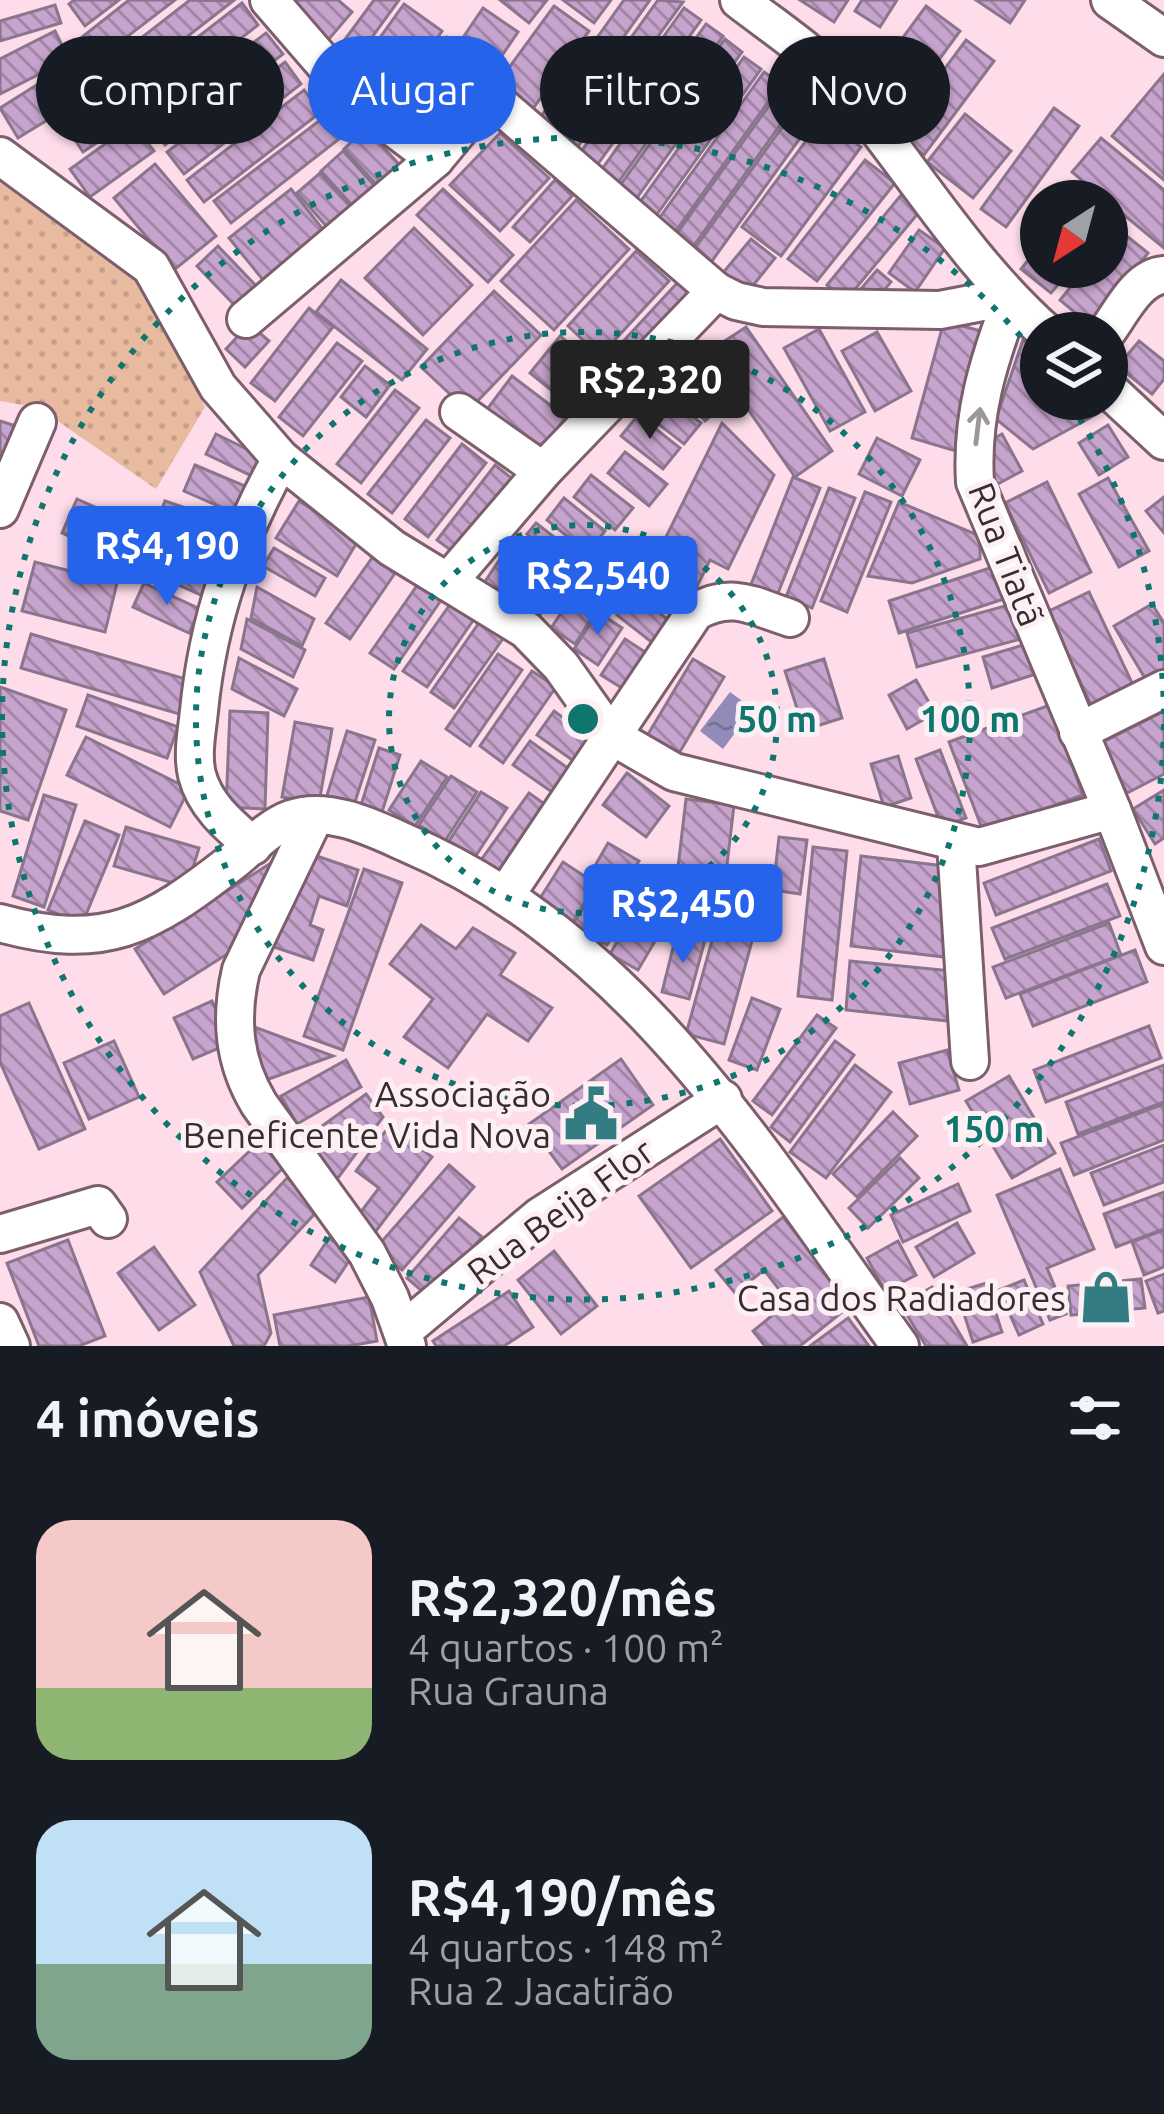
<!DOCTYPE html>
<html lang="pt">
<meta charset="utf-8">
<style>
:root{--surface:#171b24;--page:#20242c;--text:#f1f3f6;--muted:#9ea1a6;--accent:#2563eb}
body{margin:0;font-family:Ubuntu,sans-serif;background:var(--page);color:var(--text);height:100vh;display:flex;flex-direction:column;font-size:45px;white-space:nowrap}
*{box-sizing:border-box;margin:0}
p{font-size:39px;color:var(--muted)}
.icon{flex:none;width:66px;height:66px;fill:none;stroke:currentColor;stroke-width:2;stroke-linecap:round;stroke-linejoin:round}
.map{position:relative;height:1346px;overflow:hidden}
.sheet{display:flex;flex-direction:column;background:var(--surface);flex:1}
.sheet>*{flex:none}
.guide{position:absolute;left:36px;top:36px;width:1092px;height:108px;display:flex;gap:24px}
.needle{width:78px;rotate:216deg}
.buttons{position:absolute;left:1020px;top:180px;display:grid;gap:24px}
.buttons a{display:grid;place-items:center;width:108px;height:108px;border-radius:50%;background:var(--surface);box-shadow:0 3px 9px #0004;font-size:60px}
.price{position:absolute;translate:-50% -102px;padding:0 27px;border-radius:12px;background:var(--accent);color:#fff;font-size:39px;line-height:78px;filter:drop-shadow(0 3px 6px #0008)}
.price::after{content:'';position:absolute;left:50%;top:72px;width:36px;height:27px;margin-left:-18px;background:inherit;clip-path:polygon(0 0,100% 0,50% 100%)}
.price.on{background:#222;color:#fff}
ul{padding:0;list-style:none}
li{display:flex;align-items:center;gap:36px;height:300px;padding:0 36px}
li span{display:grid;place-items:center;flex:none;width:336px;height:240px;border-radius:36px;color:#555}
li>.icon{margin-inline-start:auto}
span .icon{width:144px;height:144px;fill:#fffc;stroke-width:1}
li b{font-size:51px}
h2{display:flex;justify-content:space-between;align-items:center;height:144px;padding:0 36px;font-size:51px}
.chip{padding:0 42px;border-radius:54px;background:var(--surface);box-shadow:0 3px 9px #0004;font-size:42px;line-height:108px}
.chip.on{background:var(--accent);color:#fff}
.map>svg:first-child{display:block}
.grass{fill:url(#grass-dots)}
.water{fill:url(#water-ripples)}
.building{fill:url(#building-back-hatch);stroke:#89768d;stroke-width:3}
.lines{fill:none;stroke-linecap:round;stroke-linejoin:round}
.minor-casing{stroke:#7c5f6c;stroke-width:42}
.minor{stroke:#fff;stroke-width:36}
.oneway{stroke:#9c9698}
.ring{fill:none;stroke:#0f766e;stroke-width:6;stroke-dasharray:6 12}
.labels{text-anchor:middle;dominant-baseline:central;stroke-width:10;stroke-linejoin:round;paint-order:stroke}
.street-label{font-size:36px;fill:#382c31;stroke:#fdf0f5}
.poi-label{font-size:36px;fill:#382c31;stroke:#fdf0f5;text-anchor:end}
.centre{fill:#0f766e;stroke:#fdf0f5;stroke-width:6}
.ring-label{font-size:36px;text-anchor:middle;font-weight:bold;fill:#0f766e;stroke:#fdf0f5;stroke-width:10;stroke-linejoin:round;paint-order:stroke}
</style>
<div class="map">
<svg width="1164" height="1346" viewBox="0 0 1164 1346">
<defs>
<pattern id="grass-dots" width="8" height="8" patternUnits="userSpaceOnUse" patternTransform="scale(3)"><rect width="8" height="8" fill="#e8baa0"/><path d="M2 2h.1M6 6h.1" fill="none" stroke="#c8a08a" stroke-width="1.8" stroke-linecap="round"/></pattern>
<pattern id="water-ripples" width="26" height="14" patternUnits="userSpaceOnUse" patternTransform="scale(3)"><rect width="26" height="14" fill="#928ab9"/><path d="M2 4q2-2 4 0t4 0M15 11q2-2 4 0t4 0" fill="none" stroke="#787197"/></pattern>
<pattern id="building-back-hatch" width="6" height="6" patternUnits="userSpaceOnUse" patternTransform="scale(3)"><rect width="6" height="6" fill="#c7a4cd"/><path d="M-1 5l2 2M0 0l6 6M5-1l2 2" fill="none" stroke="#a386a7"/></pattern>
</defs>
<rect width="100%" height="100%" fill="#fedcea"/>
<!-- grass -->
<polygon class="grass" points="0,174 131,265 183,357 205,407 156,489 39,408 0,401"/>
<!-- water -->
<polygon class="water" points="730,692 753,709 723,749 700,731"/>
<!-- building -->
<g class="building">
<polygon points="74,0 119,0 85,26 69,4"/>
<polygon points="129,0 175,0 94,62 77,41"/>
<polygon points="190,0 233,1 116,92 100,70"/>
<polygon points="295,0 338,0 352,12 323,46"/>
<polygon points="374,0 399,0 349,69 332,57"/>
<polygon points="500,0 547,0 529,23"/>
<polygon points="563,0 611,0 594,23"/>
<polygon points="624,0 650,0 549,141 532,129"/>
<polygon points="658,0 683,2 571,156 555,144"/>
<polygon points="800,0 848,0 834,22"/>
<polygon points="862,0 897,0 880,27 855,11"/>
<polygon points="976,0 1025,0 1010,23"/>
<polygon points="242,3 258,25 141,115 124,94"/>
<polygon points="404,4 442,31 387,108 349,81"/>
<polygon points="55,5 61,23 0,41 0,21"/>
<polygon points="554,6 589,31 527,117 492,91"/>
<polygon points="926,6 960,31 897,117 863,92"/>
<polygon points="483,8 518,32 499,60 464,36"/>
<polygon points="684,8 701,20 590,175 573,163"/>
<polygon points="706,24 723,36 612,191 595,179"/>
<polygon points="55,31 69,59 0,94 0,59"/>
<polygon points="266,33 283,54 165,145 148,123"/>
<polygon points="447,37 490,67 433,149 391,120"/>
<polygon points="725,39 742,52 631,206 614,194"/>
<polygon points="966,40 994,61 924,155 896,134"/>
<polygon points="744,57 761,69 650,224 633,212"/>
<polygon points="78,59 98,89 18,138 0,108"/>
<polygon points="285,62 301,84 184,174 167,152"/>
<polygon points="764,72 781,84 670,239 653,227"/>
<polygon points="1164,74 1164,180 1112,136"/>
<polygon points="781,89 798,100 687,255 670,243"/>
<polygon points="304,90 321,112 204,202 187,180"/>
<polygon points="102,95 123,125 83,152 63,122"/>
<polygon points="801,101 818,113 707,268 690,255"/>
<polygon points="1054,108 1079,126 1006,227 981,209"/>
<polygon points="332,111 348,132 231,223 214,201"/>
<polygon points="965,114 1011,151 973,198 927,162"/>
<polygon points="823,118 861,147 781,256 742,227"/>
<polygon points="133,124 154,151 90,197 70,169"/>
<polygon points="366,128 405,171 383,192 344,149"/>
<polygon points="500,133 549,178 500,231 450,185"/>
<polygon points="1101,138 1164,190 1164,248 1072,172"/>
<polygon points="343,151 382,194 360,214 321,171"/>
<polygon points="865,160 895,183 817,281 788,259"/>
<polygon points="155,164 216,236 174,270 114,198"/>
<polygon points="320,173 359,216 336,237 297,193"/>
<polygon points="555,180 572,196 530,242 513,227"/>
<polygon points="291,189 329,237 268,286 229,238"/>
<polygon points="443,189 513,255 488,282 417,215"/>
<polygon points="901,195 920,211 846,300 827,285"/>
<polygon points="576,200 629,249 554,330 501,281"/>
<polygon points="414,228 472,285 423,335 365,278"/>
<polygon points="1118,229 1148,253 1090,325 1060,300 1087,267 1107,267 1107,242"/>
<polygon points="919,230 945,248 915,292 889,273"/>
<polygon points="751,239 775,258 747,293 722,274"/>
<polygon points="1041,244 1041,267 1073,267 1051,293 1021,269"/>
<polygon points="218,246 262,292 241,312 197,266"/>
<polygon points="636,251 669,281 600,356 568,326"/>
<polygon points="877,270 891,282 873,303 859,291"/>
<polygon points="341,280 427,349 402,380 316,312"/>
<polygon points="678,282 696,298 622,377 605,361"/>
<polygon points="494,291 541,335 468,411 421,367"/>
<polygon points="309,308 333,327 275,401 251,383"/>
<polygon points="944,321 992,334 959,452 912,438"/>
<polygon points="249,324 269,341 245,367 226,349"/>
<polygon points="746,327 832,451 795,477 708,352"/>
<polygon points="819,329 865,412 830,431 784,348"/>
<polygon points="877,332 911,391 875,411 842,351"/>
<polygon points="560,336 612,379 582,415 530,373"/>
<polygon points="1023,340 1041,358 1041,399 1082,399 1097,414 1033,449 996,419"/>
<polygon points="1139,341 1164,361 1164,379 1152,394 1118,366"/>
<polygon points="337,343 362,361 303,436 279,417"/>
<polygon points="365,366 390,385 366,417 341,397"/>
<polygon points="696,369 726,403 705,421 676,387"/>
<polygon points="512,376 566,417 536,457 482,416"/>
<polygon points="395,390 419,408 361,483 337,464"/>
<polygon points="659,390 701,423 684,444 642,411"/>
<polygon points="638,415 680,448 663,469 621,436"/>
<polygon points="426,420 450,438 392,513 368,494"/>
<polygon points="0,421 16,426 4,460 0,459"/>
<polygon points="722,423 774,475 728,569 710,560 682,617 638,594"/>
<polygon points="1108,425 1128,457 1099,475 1079,443"/>
<polygon points="216,434 267,459 258,479 206,454"/>
<polygon points="1002,434 1022,471 992,487 989,441"/>
<polygon points="877,438 920,460 902,496 859,474"/>
<polygon points="462,444 486,463 428,537 405,519"/>
<polygon points="625,452 667,484 649,506 608,473"/>
<polygon points="195,465 252,489 241,516 184,491"/>
<polygon points="495,465 519,484 461,558 437,540"/>
<polygon points="591,475 633,508 615,530 574,497"/>
<polygon points="793,477 820,488 776,598 750,587"/>
<polygon points="1108,478 1149,551 1119,567 1079,494"/>
<polygon points="1047,482 1091,572 1049,593 1005,503"/>
<polygon points="829,488 855,498 812,608 786,597"/>
<polygon points="865,492 891,502 847,612 821,601"/>
<polygon points="1164,497 1164,533 1146,511"/>
<polygon points="564,498 605,531 588,553 547,520"/>
<polygon points="77,499 216,561 201,595 62,533"/>
<polygon points="165,501 227,522 219,546 156,524"/>
<polygon points="299,501 359,539 337,576 276,538"/>
<polygon points="899,502 980,536 980,559 912,583 868,576"/>
<polygon points="536,523 563,544 555,555 527,534"/>
<polygon points="508,547 532,562 508,599 484,583"/>
<polygon points="274,548 325,578 315,596 263,566"/>
<polygon points="379,548 402,563 350,639 326,623"/>
<polygon points="580,553 622,586 605,608 563,575"/>
<polygon points="35,562 117,583 105,632 22,611"/>
<polygon points="539,564 563,580 539,616 515,600"/>
<polygon points="996,566 1007,598 899,633 889,601"/>
<polygon points="423,577 446,593 394,669 370,653"/>
<polygon points="144,583 200,609 189,633 133,607"/>
<polygon points="257,587 314,619 302,646 251,618"/>
<polygon points="575,592 598,608 575,644 551,628"/>
<polygon points="1089,592 1135,689 1093,709 1047,612"/>
<polygon points="634,593 676,626 659,648 617,615"/>
<polygon points="456,596 479,612 427,687 403,671"/>
<polygon points="1012,604 1021,639 917,667 907,633"/>
<polygon points="1152,604 1164,623 1164,669 1146,680 1114,626"/>
<polygon points="598,612 622,628 598,665 574,649"/>
<polygon points="483,617 507,633 454,708 431,692"/>
<polygon points="247,619 305,650 293,677 241,649"/>
<polygon points="31,634 189,680 179,714 21,668"/>
<polygon points="625,639 648,654 625,690 601,675"/>
<polygon points="1030,643 1039,673 992,688 983,657"/>
<polygon points="498,654 522,670 470,746 446,729"/>
<polygon points="239,658 297,689 284,716 232,689"/>
<polygon points="693,659 724,677 678,755 641,746"/>
<polygon points="824,659 842,718 804,730 785,671"/>
<polygon points="532,671 556,687 503,763 480,746"/>
<polygon points="916,680 935,713 907,729 889,695"/>
<polygon points="0,687 66,710 28,820 0,811"/>
<polygon points="88,695 178,727 167,758 77,726"/>
<polygon points="1050,705 1083,795 983,831 949,742"/>
<polygon points="230,711 268,713 265,809 226,807"/>
<polygon points="554,711 592,739 575,762 537,735"/>
<polygon points="1164,711 1164,774 1127,793 1101,743"/>
<polygon points="295,722 332,729 319,803 282,797"/>
<polygon points="347,731 375,740 351,814 324,805"/>
<polygon points="86,737 189,789 170,827 67,775"/>
<polygon points="530,741 569,769 552,792 513,765"/>
<polygon points="379,748 400,755 382,812 361,805"/>
<polygon points="940,750 966,818 942,827 916,759"/>
<polygon points="898,756 911,798 884,807 871,764"/>
<polygon points="421,761 447,777 415,826 389,810"/>
<polygon points="627,773 669,806 646,837 603,805"/>
<polygon points="451,776 477,792 445,841 419,825"/>
<polygon points="1164,790 1164,838 1155,844 1133,809"/>
<polygon points="481,792 507,808 475,857 449,841"/>
<polygon points="529,793 553,810 498,887 474,870"/>
<polygon points="44,795 76,805 44,907 13,896"/>
<polygon points="686,799 734,805 725,882 677,876"/>
<polygon points="85,821 119,835 82,924 48,910"/>
<polygon points="126,827 199,848 187,887 114,866"/>
<polygon points="779,837 807,840 800,894 773,890"/>
<polygon points="1099,839 1111,871 996,915 984,883"/>
<polygon points="608,843 639,861 622,889 592,871"/>
<polygon points="813,847 847,851 832,1000 798,996"/>
<polygon points="305,852 358,870 347,906 319,896 310,925 323,930 313,960 274,947"/>
<polygon points="282,856 240,946 164,994 135,949"/>
<polygon points="861,856 954,867 944,957 851,946"/>
<polygon points="563,862 596,884 571,925 537,903"/>
<polygon points="364,869 402,883 343,1050 304,1036"/>
<polygon points="655,876 684,892 638,970 610,954"/>
<polygon points="599,883 633,904 607,945 573,924"/>
<polygon points="1107,884 1120,916 1005,959 992,928"/>
<polygon points="725,894 762,904 724,1044 686,1034"/>
<polygon points="1109,923 1121,955 1006,998 993,967"/>
<polygon points="421,925 456,949 473,928 515,953 500,975 552,1008 528,1041 487,1014 448,1068 404,1037 433,999 390,964"/>
<polygon points="677,932 705,940 689,999 662,992"/>
<polygon points="1135,950 1147,982 1033,1026 1020,994"/>
<polygon points="850,961 953,971 948,1021 846,1010"/>
<polygon points="752,998 780,1009 757,1070 729,1060"/>
<polygon points="212,1001 231,1043 193,1059 174,1018"/>
<polygon points="29,1003 85,1129 39,1149 0,1062 0,1016"/>
<polygon points="817,1015 836,1028 772,1115 753,1101"/>
<polygon points="246,1024 333,1056 266,1080"/>
<polygon points="1149,1026 1161,1058 1046,1102 1034,1070"/>
<polygon points="114,1041 139,1097 89,1119 64,1063"/>
<polygon points="835,1041 854,1055 790,1142 771,1127"/>
<polygon points="947,1050 959,1090 910,1104 899,1063"/>
<polygon points="621,1059 653,1105 562,1169 529,1124"/>
<polygon points="346,1060 361,1087 297,1124 281,1096"/>
<polygon points="855,1065 891,1092 826,1178 790,1152"/>
<polygon points="1164,1065 1164,1102 1078,1134 1066,1102"/>
<polygon points="1009,1076 1055,1153 1012,1178 966,1101"/>
<polygon points="366,1094 383,1117 332,1186 300,1142"/>
<polygon points="1164,1104 1164,1140 1074,1175 1061,1143"/>
<polygon points="893,1112 917,1136 857,1197 833,1174"/>
<polygon points="390,1125 432,1157 373,1235 354,1221 379,1188 356,1171"/>
<polygon points="720,1139 772,1211 691,1268 639,1196"/>
<polygon points="259,1142 283,1168 242,1208 217,1182"/>
<polygon points="1164,1145 1164,1182 1104,1205 1091,1173"/>
<polygon points="900,1158 919,1178 868,1228 849,1208"/>
<polygon points="449,1165 474,1187 402,1270 376,1248"/>
<polygon points="1060,1169 1094,1249 1047,1268 1066,1314 1050,1320 997,1195"/>
<polygon points="287,1178 320,1208 258,1275 271,1333 264,1346 234,1346 200,1272"/>
<polygon points="958,1184 970,1211 903,1242 891,1215"/>
<polygon points="1164,1192 1164,1229 1116,1247 1104,1214"/>
<polygon points="783,1217 852,1304 800,1346 765,1346 753,1331 789,1302 764,1270 735,1293 716,1270"/>
<polygon points="459,1218 482,1237 430,1298 407,1278"/>
<polygon points="957,1223 974,1253 934,1277 916,1247"/>
<polygon points="1164,1230 1164,1267 1144,1275 1132,1242"/>
<polygon points="329,1238 353,1255 335,1282 311,1265"/>
<polygon points="68,1240 105,1336 79,1346 39,1346 7,1263"/>
<polygon points="898,1241 916,1275 885,1291 867,1258"/>
<polygon points="154,1247 195,1305 159,1330 118,1273"/>
<polygon points="554,1251 597,1306 561,1334 518,1280"/>
<polygon points="1164,1274 1164,1311 1158,1313 1146,1281"/>
<polygon points="1141,1279 1145,1308 1071,1315 1068,1286"/>
<polygon points="1024,1280 1043,1324 1019,1335 999,1290"/>
<polygon points="986,1283 1002,1332 973,1342 957,1292"/>
<polygon points="932,1287 967,1346 926,1346 901,1305"/>
<polygon points="509,1291 533,1327 504,1346 436,1346 433,1341"/>
<polygon points="369,1297 377,1341 349,1346 280,1346 274,1315"/>
<polygon points="848,1318 869,1346 810,1346"/>
</g>
<g class="lines">
<defs>
<g id="minor">
<polyline points="269,0 353,97 435,159"/>
<path d="M739,0C775,28 816,54 846,89C913,170 968,263 1047,333"/>
<polyline points="1110,0 1164,38"/>
<polyline points="0,156 151,267 218,387 281,459 392,548 526,630 561,666 610,735 674,772 979,847 1112,810"/>
<path d="M1011,301C988,362 971,416 975,482L1112,810L1164,946"/>
<polyline points="246,319 435,159 477,108 489,102 501,106 716,291"/>
<path d="M1106,333C1121,313 1137,277 1164,275"/>
<polyline points="1107,388 1164,441"/>
<polyline points="459,412 543,471"/>
<polyline points="0,509 37,422"/>
<polyline points="448,582 543,471 716,291 736,301 763,307 940,310 1008,297"/>
<polyline points="1078,732 1164,689"/>
<path d="M315,816L241,970C230,1018 233,1061 259,1104L367,1253L390,1298L407,1346"/>
<polyline points="956,843 970,1061"/>
<path d="M253,846C230,826 205,806 197,775C192,754 197,731 199,711C208,619 236,539 281,459"/>
<path d="M505,896L695,612C732,591 753,606 790,618"/>
<path d="M0,923C105,952 150,926 232,862C250,848 269,827 291,819C327,806 371,827 404,842C632,939 762,1154 900,1346"/>
<polyline points="0,1234 98,1205 108,1219"/>
<polyline points="0,1322 11,1346"/>
<polyline points="403,1331 539,1217 723,1099"/>
</g>
</defs>
<!-- minor casing -->
<use href="#minor" class="minor-casing"/>
<!-- minor -->
<use href="#minor" class="minor"/>
</g>
<!-- one-way arrows -->
<defs><path id="oneway-shaft" d="M-6 0H5M1.5-3L5.5 0L1.5 3" fill="none" stroke-width="1.6" stroke-linecap="round" stroke-linejoin="round" transform="scale(3)"/></defs>
<use class="oneway" href="#oneway-shaft" transform="translate(978 426) rotate(-83)"/>
<!-- distance rings -->
<g class="ring">
<circle cx="583" cy="719" r="194"/>
<circle cx="583" cy="719" r="387"/>
<path d="M1164 724A581 581 0 1 1 1041 361M1070 403A581 581 0 0 1 1164 714"/>
</g>
<!-- icons -->
<defs>
<symbol id="civic-bare" viewBox="-9 -9 18 18"><path d="M-.6-6.5H3V-4.5H.6V-3L4-1V1h2V6H-6V1h2V-1L-.6-3ZM-1.2 2.5V6h2.4V2.5Z" fill="#337c82" stroke="#fdf0f5" stroke-width="2.5" paint-order="stroke"/></symbol>
<symbol id="shop-bare" viewBox="-9 -9 18 18"><path d="M-5-2.5h2.3a2.7 3.5 0 0 1 5.4 0H5L5.5 6h-11ZM-1.5-2.5h3a1.5 2.3 0 0 0-3 0Z" fill="#337c82" stroke="#fdf0f5" stroke-width="2.5" paint-order="stroke"/></symbol>
</defs>
<g fill-rule="evenodd">
<use href="#civic-bare" x="553" y="1076" width="76" height="76"/>
<use href="#shop-bare" x="1068" y="1259" width="76" height="76"/>
</g>
<g class="labels">
<!-- street labels -->
<g class="street-label">
<text transform="translate(1007 554) rotate(69)">Rua Tiatã</text>
<text transform="translate(560 1211) rotate(-36)">Rua Beija Flor</text>
</g>
<!-- poi labels -->
<g class="poi-label">
<text x="551" y="1093">Associação<tspan x="551" dy="41">Beneficente Vida Nova</tspan></text>
<text x="1066" y="1297">Casa dos Radiadores</text>
</g>
</g>
<circle cx="583" cy="719" r="18" class="centre"/>
<g class="ring-label">
<text x="777" y="732">50 m</text>
<text x="970" y="732">100 m</text>
<text x="994" y="1142">150 m</text>
</g>
</svg>
<div class="buttons">
<a><svg class="needle" viewBox="-14 -14 28 28"><path d="M0-13l5 13h-10z" fill="#e53935"/><path d="M0 13l5-13h-10z" fill="#9ea1a6"/></svg></a>
<a><svg class="icon" aria-label="layers" viewBox="0 0 24 24"><path d="M12 4l9 5-9 5-9-5zM3 14l9 5 9-5"/></svg></a>
</div>
<b class="price on" style="left:650px;top:442px">R$2,320</b>
<b class="price" style="left:167px;top:608px">R$4,190</b>
<b class="price" style="left:598px;top:638px">R$2,540</b>
<b class="price" style="left:683px;top:966px">R$2,450</b>
<div class="guide">
<a class="chip">Comprar</a>
<a class="chip on">Alugar</a>
<a class="chip">Filtros</a>
<a class="chip">Novo</a>
</div>
</div>
<section class="sheet">
<h2>4 imóveis<svg class="icon" aria-label="filters" viewBox="0 0 24 24"><path d="M4 7h16M4 17h16"/><circle cx="9" cy="7" r="2"/><circle cx="15" cy="17" r="2"/></svg></h2>
<ul>
<li><span style="background:linear-gradient(#f6c9c9 70%,#8fb573 0)"><svg class="icon" aria-label="home" viewBox="0 0 24 24"><path d="M3 11l9-7 9 7M6 9v11h12V9"/></svg></span><div><b>R$2,320/mês</b><p>4 quartos · 100 m²</p><p>Rua Grauna</p></div></li>
<li><span style="background:linear-gradient(#bfe0f5 60%,#7fa58c 0)"><svg class="icon" aria-label="home" viewBox="0 0 24 24"><path d="M3 11l9-7 9 7M6 9v11h12V9"/></svg></span><div><b>R$4,190/mês</b><p>4 quartos · 148 m²</p><p>Rua 2 Jacatirão</p></div></li>
</ul>
</section>
